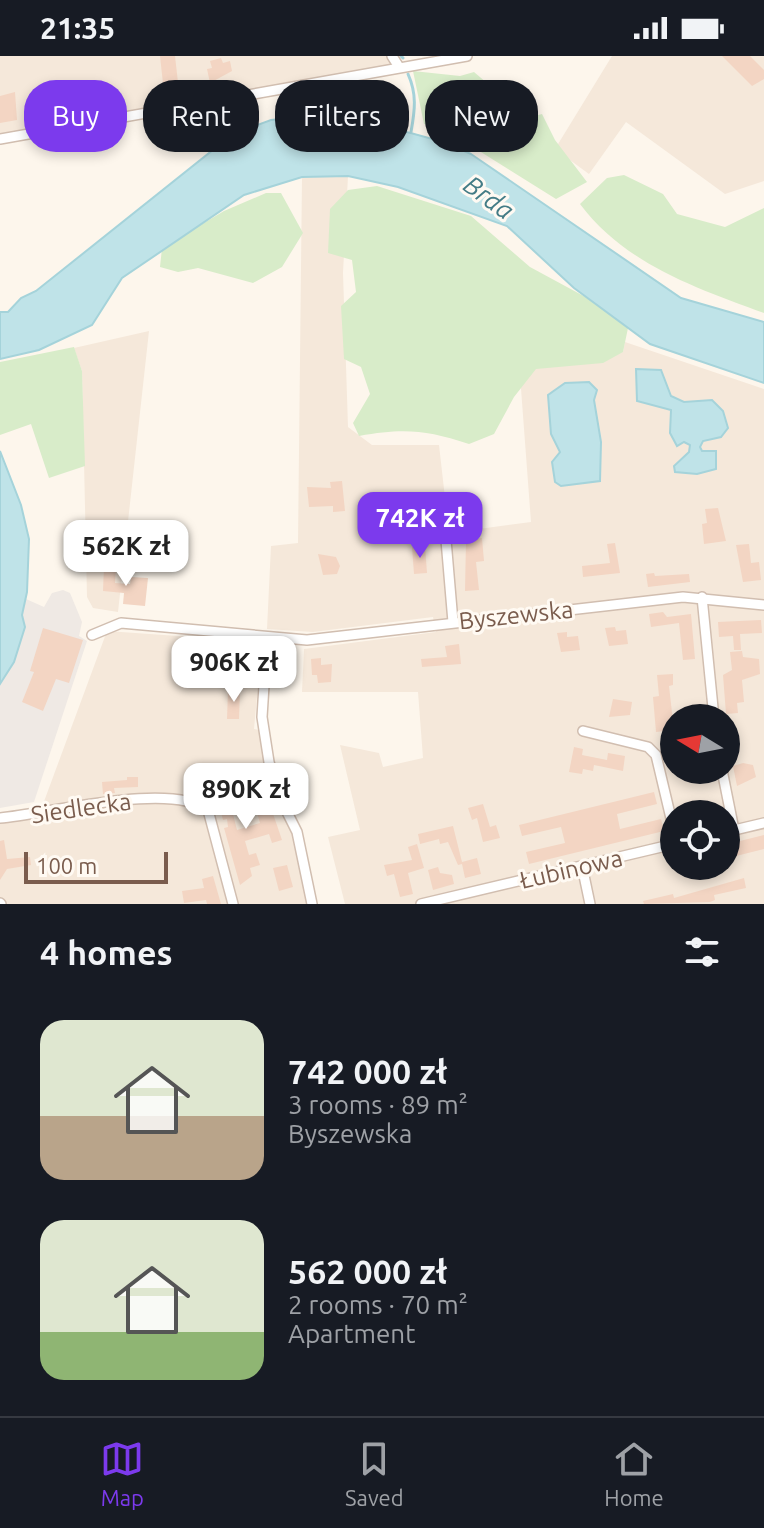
<!DOCTYPE html>
<meta charset="utf-8">
<style>
:root{--surface:#171b24;--page:#242831;--text:#f1f3f6;--muted:#9ea1a6;--line:#363941;--accent:#7c3aed}
body{margin:0;font-family:Ubuntu,sans-serif;background:var(--page);color:var(--text);height:100vh;display:flex;flex-direction:column;font-size:30px;white-space:nowrap}
*{box-sizing:border-box;margin:0}
p{font-size:26px;color:var(--muted)}
.icon{flex:none;width:44px;height:44px;fill:none;stroke:currentColor;stroke-width:2;stroke-linecap:round;stroke-linejoin:round}
.map{position:relative;height:848px;overflow:hidden}
.drawer{display:flex;flex-direction:column;background:var(--surface);flex:1}
.drawer>*{flex:none}
.hud{position:absolute;left:24px;top:24px;width:716px;height:72px;display:flex;gap:16px}
.needle{width:52px;rotate:280deg}
.buttons{position:absolute;left:660px;top:648px;display:grid;gap:16px}
.buttons a{display:grid;place-items:center;width:80px;height:80px;border-radius:50%;background:var(--surface);box-shadow:0 4px 12px #0003;font-size:40px}
.scale{position:absolute;left:24px;bottom:20px;width:144px;box-sizing:border-box;padding-left:8px;border:4px solid #7a5c4d;border-top:0;font-size:22px;line-height:28px;white-space:nowrap;color:#7a5c4d;-webkit-text-stroke:6px #fffaf3;paint-order:stroke}
.price{position:absolute;translate:-50% -68px;padding:0 18px;border-radius:16px;background:#fff;color:#222;font-size:26px;line-height:52px;filter:drop-shadow(0 2px 4px #0008)}
.price::after{content:'';position:absolute;left:50%;top:48px;width:24px;height:18px;margin-left:-12px;background:inherit;clip-path:polygon(0 0,100% 0,50% 100%)}
.price.on{background:var(--accent);color:#fff}
ul{padding:0;list-style:none}
li{display:flex;align-items:center;gap:24px;height:200px;padding:0 40px}
li span{display:grid;place-items:center;flex:none;width:224px;height:160px;border-radius:24px;color:#555}
li>.icon{margin-inline-start:auto}
span .icon{width:96px;height:96px;fill:#fffc;stroke-width:1}
li b{font-size:34px}
h2{display:flex;justify-content:space-between;align-items:center;height:96px;padding:0 40px;font-size:34px}
.tag{padding:0 28px;border-radius:32px;background:var(--surface);box-shadow:0 4px 12px #0003;font-size:28px;line-height:72px}
.tag.on{background:var(--accent);color:#fff}
.status{display:flex;justify-content:space-between;align-items:center;height:56px;padding:0 40px;background:var(--surface);direction:ltr}
.status svg{height:22px;fill:currentColor}
.tab-bar{display:flex;justify-content:space-around;align-items:center;height:112px;border-top:2px solid var(--line);background:var(--surface);font-size:22px;color:var(--muted)}
.tab-bar a{display:grid;justify-items:center;gap:4px}
.tab-bar .on{color:var(--accent)}
.map>svg:first-child{display:block}
.residential{fill:#f5e8da;fill-rule:evenodd}
.industrial{fill:#efe9e4}
.green{fill:#d8ecc9}
.water{fill:#bfe3e8;stroke:#a5d3da;stroke-width:2}
.lines{fill:none;stroke-linecap:round;stroke-linejoin:round}
.stream{stroke:#a5d3da;stroke-width:3}
.building{fill:#f3d5c3}
.street-casing{stroke:#d1beb0;stroke-width:12}
.street{stroke:#fff;stroke-width:9}
.labels{text-anchor:middle;dominant-baseline:central;stroke-width:6;stroke-linejoin:round;paint-order:stroke}
.street-label{font-size:24px;fill:#7a5c4d;stroke:#fffaf3}
.water-label{font-size:26px;font-style:italic;fill:#437c86;stroke:#fffaf3}
</style>
<div class="status"><b>21:35</b><svg viewBox="0 0 49 12"><path d="M0 12V9h3v3zM5 12V6h3v6zM10 12V3h3v9zM15 12V0h3v12zM26 1h20v11H26zM47 4h2v5h-2z"/></svg></div>
<div class="map">
<svg width="764" height="848" viewBox="0 0 764 848">
<rect width="100%" height="100%" fill="#fdf6ec"/>
<!-- residential -->
<g class="residential">
<polygon points="0,0 386,0 393,9 0,79"/>
<polygon points="612,0 764,0 764,125 725,138 626,66 589,118 555,93"/>
<path d="M348,120L343,217L348,371L372,389H439L449,477L531,466L519,306L623,296L625,286L764,333V848H345L328,781L360,774L340,689L379,697L383,711L423,702L418,636H302L304,593L436,576L433,561L313,576L267,573L271,490L298,487L302,121ZM674,662H726V714H674ZM674,758H726V810H674Z"/>
<polygon points="149,275 118,556 93,552 87,541 82,315 74,292"/>
<polygon points="107,575 262,586 254,673 265,675 312,848 0,848 0,762 39,759"/>
</g>
<!-- industrial -->
<polygon class="industrial" points="63,534 70,537 82,566 79,580 87,585 34,746 0,752 0,628 12,606 26,543 44,551 52,537"/>
<!-- green -->
<g class="green">
<polygon points="413,15 460,20 474,16 494,33 513,66 542,58 555,84 587,126 556,143 449,76 424,68"/>
<path d="M624,119L663,138L677,158L725,171L764,152V257C696,232 625,208 580,148L607,122Z"/>
<path d="M377,130L471,160L530,211L591,244L628,272L623,296L603,307L536,313L514,341L494,378L469,388C426,374 404,372 359,380L353,367L370,338L361,311L344,303L341,250L356,236L352,204L328,197L330,153L348,134Z"/>
<polygon points="266,137 281,137 303,177 282,211 253,227 198,212 178,216 160,211 162,192 224,155"/>
<polygon points="74,291 82,315 85,410 49,422 31,368 0,379 0,306"/>
</g>
<!-- water -->
<g class="water">
<path d="M300,61C359,67 416,72 471,98L681,242L764,266V327L650,288L574,232L507,170L398,131L348,120L302,121L244,139L122,222L92,269L39,294L0,303V256H8L21,242L36,235L233,78L271,64Z"/>
<polygon points="636,313 661,314 671,340 684,346 712,344 723,355 728,372 721,381 703,385 700,391 702,395 716,395 716,413 697,418 675,416 674,410 689,396 690,389 684,386 677,390 670,377 671,354 637,345"/>
<polygon points="589,326 597,334 594,344 601,386 600,425 561,430 555,426 552,406 560,396 551,378 548,339 565,327"/>
<polygon points="0,395 21,449 29,483 27,536 22,559 25,571 14,606 0,628"/>
</g>
<g class="lines">
<!-- stream -->
<g class="stream">
<polyline points="401,0 403,2"/>
<path d="M408,18C417,38 415,54 411,76"/>
</g>
</g>
<!-- building -->
<g class="building">
<polygon points="160,0 175,0 179,35 164,37"/>
<polygon points="722,0 750,0 764,14 764,23 752,30"/>
<polygon points="221,2 223,7 230,5 232,15 210,27 207,13 212,12 210,5"/>
<polygon points="15,36 17,64 0,67 0,40"/>
<polygon points="342,425 345,455 333,456 333,450 309,451 307,431 331,432 330,426"/>
<polygon points="435,442 437,461 420,463 418,444"/>
<polygon points="718,452 726,485 704,488 702,468 707,467 705,453"/>
<polygon points="482,482 484,505 476,506 479,534 465,535 466,484"/>
<polygon points="615,487 620,517 583,521 582,510 610,507 607,488"/>
<polygon points="749,488 751,507 759,506 761,524 743,526 736,489"/>
<polygon points="425,490 427,517 414,518 412,491"/>
<polygon points="318,498 336,501 340,510 337,518 323,519"/>
<polygon points="104,510 116,511 115,527 130,528 131,521 148,522 145,550 123,548 124,537 103,535"/>
<polygon points="654,517 655,520 689,518 690,526 648,531 646,518"/>
<polygon points="663,556 667,561 691,558 695,603 683,604 679,567 651,571 649,558"/>
<polygon points="761,564 762,577 740,578 741,594 734,594 733,580 719,581 718,566"/>
<polygon points="615,571 616,575 626,574 628,588 609,590 605,572"/>
<polygon points="43,572 83,584 69,627 56,623 43,655 22,646 34,616 30,615"/>
<polygon points="567,576 567,581 578,580 580,594 561,596 557,577"/>
<polygon points="459,588 461,608 422,611 421,603 447,601 445,590"/>
<polygon points="228,594 250,596 248,617 238,616 239,608 226,606"/>
<polygon points="742,595 743,601 759,603 760,618 742,624 744,646 737,647 738,657 726,658 723,619 732,614 730,596"/>
<polygon points="321,602 321,609 332,608 331,626 318,627 317,619 312,619 311,603"/>
<polygon points="673,618 673,629 669,630 674,674 656,676 653,641 659,640 657,619"/>
<polygon points="228,634 240,634 239,663 227,663"/>
<polygon points="613,643 632,646 630,659 609,661"/>
<polygon points="574,691 583,693 582,699 607,704 608,697 625,700 623,715 594,709 593,715 583,713 582,718 569,716"/>
<polygon points="743,707 753,709 756,721 737,730 733,710"/>
<polygon points="127,721 138,721 138,731 114,732 115,737 103,738 102,726 127,724"/>
<polygon points="224,723 237,774 260,767 253,744 267,740 282,784 272,787 269,778 245,785 249,799 256,797 260,809 250,812 252,820 240,829 224,772 228,771 227,763 223,764 213,726"/>
<polygon points="654,736 657,748 617,758 620,773 661,763 664,775 529,808 526,796 565,787 561,771 522,780 519,769"/>
<polygon points="483,748 490,771 496,769 500,782 483,786 477,762 472,764 468,752"/>
<polygon points="453,770 462,806 477,802 481,818 465,822 462,808 458,809 448,786 440,788 439,783 420,788 418,778"/>
<polygon points="764,779 764,793 736,800 732,787"/>
<polygon points="4,784 7,803 30,801 31,809 7,813 0,824 0,785"/>
<polygon points="417,788 424,812 408,817 413,838 400,841 394,818 387,820 384,809 412,804 408,791"/>
<polygon points="287,809 293,831 279,835 273,812"/>
<polygon points="438,811 440,817 452,819 454,828 433,834 428,814"/>
<polygon points="213,820 221,848 207,848 206,844 184,847 182,835 204,832 202,823"/>
<polygon points="744,822 746,832 714,839 715,844 710,846 644,848 643,845 673,838 674,842"/>
</g>
<g class="lines">
<defs>
<g id="street">
<polyline points="392,0 399,11"/>
<polyline points="0,83 467,0"/>
<polyline points="446,484 453,566"/>
<polyline points="702,541 714,662"/>
<polyline points="92,579 121,567 307,584 683,541 764,549"/>
<polyline points="267,582 262,661 269,706 280,742 297,776 312,848"/>
<polyline points="583,675 648,691 656,699 674,775"/>
<polyline points="722,714 734,774"/>
<path d="M0,762C48,758 170,725 208,754L233,848"/>
<polyline points="726,776 764,767"/>
<polyline points="582,810 590,848"/>
<polyline points="0,847 1,848"/>
<polyline points="421,848 674,788"/>
</g>
</defs>
<!-- street casing -->
<use href="#street" class="street-casing"/>
<!-- street -->
<use href="#street" class="street"/>
</g>
<g class="labels">
<!-- street labels -->
<g class="street-label">
<text transform="translate(516 559) rotate(-6)">Byszewska</text>
<text transform="translate(81 752) rotate(-8)">Siedlecka</text>
<text transform="translate(571 813) rotate(-13)">Łubinowa</text>
</g>
<!-- water labels -->
<g class="water-label">
<text transform="translate(489 141) rotate(36)">Brda</text>
</g>
</g>
</svg>
<div class="buttons">
<a><svg class="needle" viewBox="-14 -14 28 28"><path d="M0-13l5 13h-10z" fill="#e53935"/><path d="M0 13l5-13h-10z" fill="#9ea1a6"/></svg></a>
<a><svg class="icon" aria-label="locate" viewBox="0 0 24 24"><circle cx="12" cy="12" r="6"/><path d="M12 2v4M12 18v4M2 12h4M18 12h4"/></svg></a>
</div>
<div class="scale">100 m</div>
<b class="price on" style="left:420px;top:504px">742K zł</b>
<b class="price" style="left:126px;top:532px">562K zł</b>
<b class="price" style="left:234px;top:648px">906K zł</b>
<b class="price" style="left:246px;top:775px">890K zł</b>
<div class="hud">
<a class="tag on">Buy</a>
<a class="tag">Rent</a>
<a class="tag">Filters</a>
<a class="tag">New</a>
</div>
</div>
<section class="drawer">
<h2>4 homes<svg class="icon" aria-label="filters" viewBox="0 0 24 24"><path d="M4 7h16M4 17h16"/><circle cx="9" cy="7" r="2"/><circle cx="15" cy="17" r="2"/></svg></h2>
<ul>
<li><span style="background:linear-gradient(#dfe7d0 60%,#b9a48a 0)"><svg class="icon" aria-label="home" viewBox="0 0 24 24"><path d="M3 11l9-7 9 7M6 9v11h12V9"/></svg></span><div><b>742 000 zł</b><p>3 rooms · 89 m²</p><p>Byszewska</p></div></li>
<li><span style="background:linear-gradient(#dfe7d0 70%,#8fb573 0)"><svg class="icon" aria-label="home" viewBox="0 0 24 24"><path d="M3 11l9-7 9 7M6 9v11h12V9"/></svg></span><div><b>562 000 zł</b><p>2 rooms · 70 m²</p><p>Apartment</p></div></li>
</ul>
</section>
<nav class="tab-bar">
<a class="on"><svg class="icon" aria-label="map" viewBox="0 0 24 24"><path d="M3 6l6-2 6 2 6-2v14l-6 2-6-2-6 2zM9 4v14M15 6v14"/></svg>Map</a>
<a><svg class="icon" aria-label="saved" viewBox="0 0 24 24"><path d="M7 4h10v16l-5-4-5 4z"/></svg>Saved</a>
<a><svg class="icon" aria-label="home" viewBox="0 0 24 24"><path d="M3 11l9-7 9 7M6 9v11h12V9"/></svg>Home</a>
</nav>
